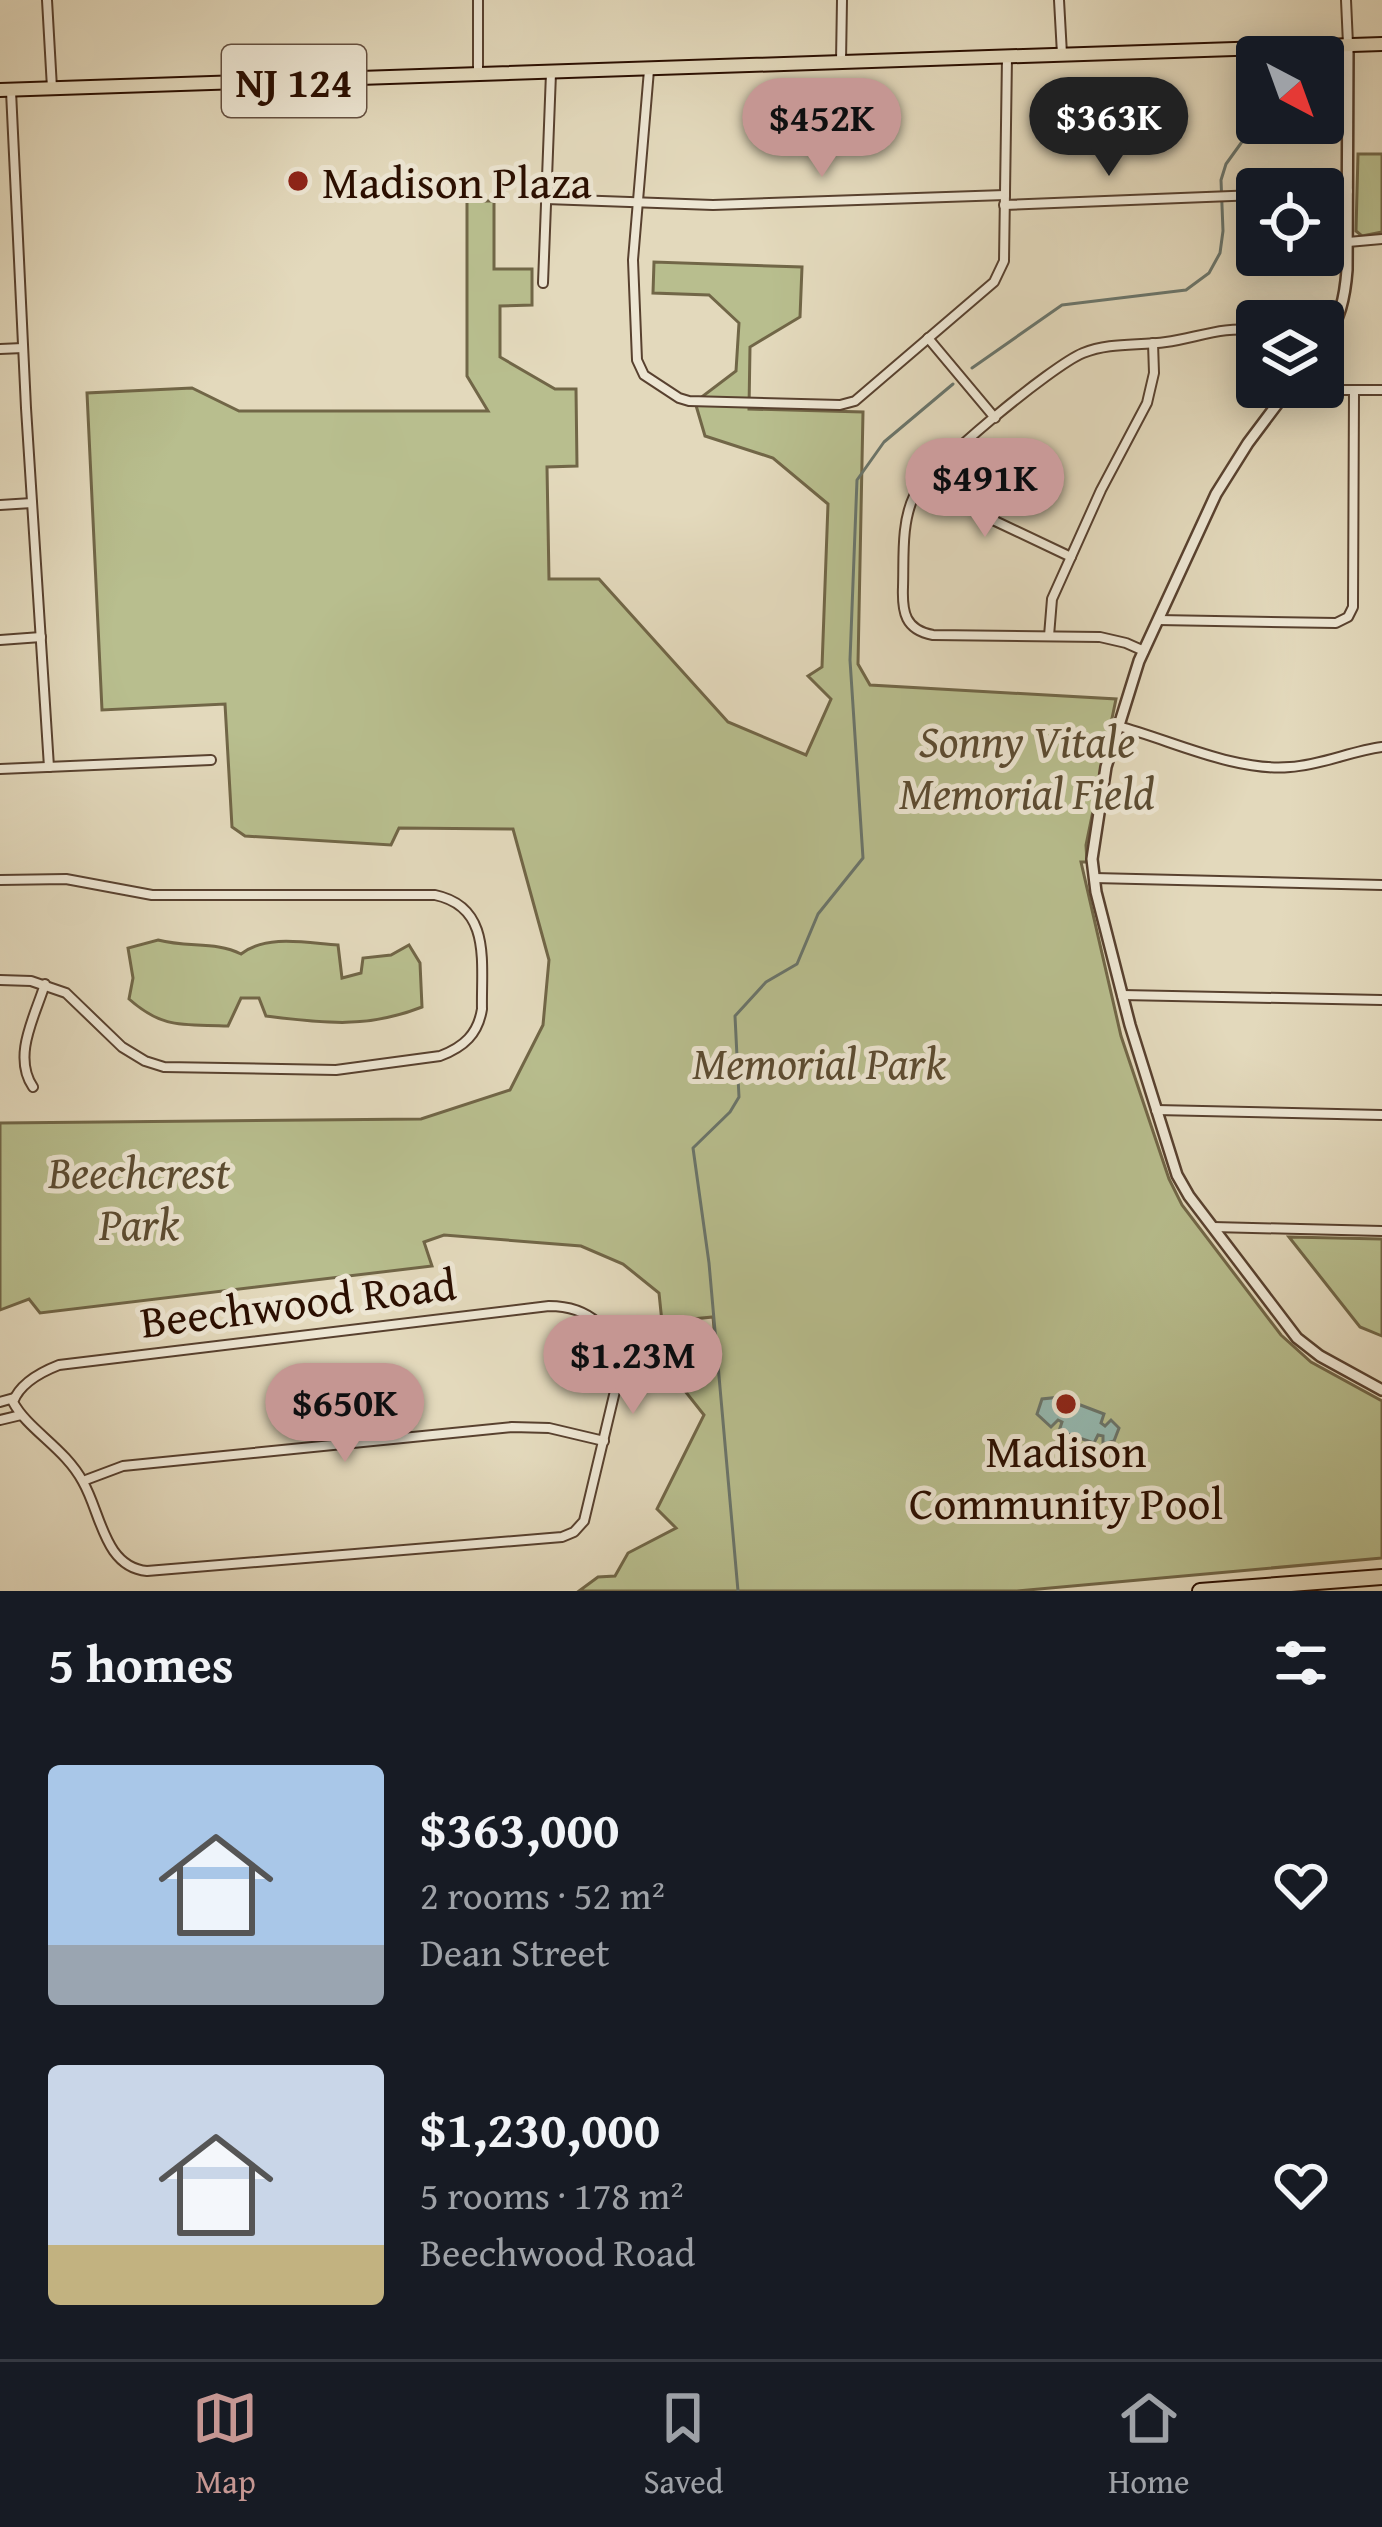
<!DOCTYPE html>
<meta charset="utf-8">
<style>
:root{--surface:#171b24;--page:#20242c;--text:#f1f3f6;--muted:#9ea1a6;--line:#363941;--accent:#c59692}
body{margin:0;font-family:"Gentium Book Plus",serif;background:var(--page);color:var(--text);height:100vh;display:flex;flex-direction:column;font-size:45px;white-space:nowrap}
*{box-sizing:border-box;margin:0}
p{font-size:39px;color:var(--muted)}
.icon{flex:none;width:66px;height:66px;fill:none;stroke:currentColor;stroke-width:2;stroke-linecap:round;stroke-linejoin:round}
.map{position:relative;height:1591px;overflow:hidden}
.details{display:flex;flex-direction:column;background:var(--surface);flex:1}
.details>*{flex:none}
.needle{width:78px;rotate:139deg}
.controls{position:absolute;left:1236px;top:36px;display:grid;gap:24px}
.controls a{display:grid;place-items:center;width:108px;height:108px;border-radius:12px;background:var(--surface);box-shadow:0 6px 30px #0003;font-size:60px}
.price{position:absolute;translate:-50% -102px;padding:0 27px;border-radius:42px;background:var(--accent);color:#111;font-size:39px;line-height:78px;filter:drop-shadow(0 3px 6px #0008)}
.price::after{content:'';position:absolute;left:50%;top:72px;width:36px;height:27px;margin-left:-18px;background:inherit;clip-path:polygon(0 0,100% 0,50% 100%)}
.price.on{background:#222;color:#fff}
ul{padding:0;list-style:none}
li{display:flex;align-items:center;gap:36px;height:300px;padding:0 48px}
li span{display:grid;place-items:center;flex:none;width:336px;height:240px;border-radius:12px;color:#555}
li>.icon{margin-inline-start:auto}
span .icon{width:144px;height:144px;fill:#fffc;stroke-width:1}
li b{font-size:51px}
h2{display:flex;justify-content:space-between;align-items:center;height:144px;padding:0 48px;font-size:51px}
.tabs{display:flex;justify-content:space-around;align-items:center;height:168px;border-top:3px solid var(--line);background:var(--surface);font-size:33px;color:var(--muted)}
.tabs a{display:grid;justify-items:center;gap:6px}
.tabs .on{color:var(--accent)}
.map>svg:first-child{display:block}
.green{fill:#b8be8e;stroke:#716647;stroke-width:3}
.water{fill:#95bab2;stroke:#6a756b;stroke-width:3}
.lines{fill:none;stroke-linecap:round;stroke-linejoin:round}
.stream{stroke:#6a756b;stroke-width:3}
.minor-casing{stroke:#58412f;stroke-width:12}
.tertiary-casing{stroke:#58412f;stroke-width:14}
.primary-casing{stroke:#2a0e00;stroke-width:16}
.motorway-casing{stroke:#2a0e00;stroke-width:18}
.minor{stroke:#ede6d3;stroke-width:8}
.tertiary{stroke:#ede6d3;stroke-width:9}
.primary{stroke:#e3d9bc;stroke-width:12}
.motorway{stroke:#e3d9bc;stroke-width:14}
.poi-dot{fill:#8f2418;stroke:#ede6d3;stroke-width:4.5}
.labels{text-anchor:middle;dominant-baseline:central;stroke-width:10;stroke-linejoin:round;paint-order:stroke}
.shield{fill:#ede6d3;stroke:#644f3f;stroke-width:3}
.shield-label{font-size:42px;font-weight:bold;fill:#2a0e00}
.poi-label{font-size:45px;fill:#2a0e00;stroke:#ede6d3;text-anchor:start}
.park-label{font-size:45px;font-style:italic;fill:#5c4c32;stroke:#ede6d3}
.street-label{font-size:45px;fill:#2a0e00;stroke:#ede6d3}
</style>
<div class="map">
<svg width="1382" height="1591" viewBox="0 0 1382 1591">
<rect width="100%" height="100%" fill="#e3d9bc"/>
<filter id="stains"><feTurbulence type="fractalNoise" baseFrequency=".00167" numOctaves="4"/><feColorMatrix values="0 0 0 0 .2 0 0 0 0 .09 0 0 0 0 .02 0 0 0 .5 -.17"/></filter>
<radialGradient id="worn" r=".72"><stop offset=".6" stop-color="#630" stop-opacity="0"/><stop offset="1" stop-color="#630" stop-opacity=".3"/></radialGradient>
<!-- green -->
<g class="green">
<polygon points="1358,154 1382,154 1382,232 1362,236 1356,231"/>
<polygon points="467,201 494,201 494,269 532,269 532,305 500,306 500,357 555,389 576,389 577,466 547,467 549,579 599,579 728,722 806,755 831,699 808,676 822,667 828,504 773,458 705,436 695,402 736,371 739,323 709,295 653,293 654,262 802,267 800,317 750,347 749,409 863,412 858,664 870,685 1116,699 1086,845 1087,862 1081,862 1121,1036 1169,1179 1182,1205 1281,1335 1311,1362 1382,1401 1382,1558 1017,1591 579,1591 598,1577 615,1576 628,1553 676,1528 657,1509 704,1415 677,1381 696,1351 716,1349 713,1317 662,1322 659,1293 623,1264 581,1246 444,1235 424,1242 432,1266 40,1313 29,1299 0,1310 0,1123 421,1119 510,1090 543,1025 549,960 513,829 399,828 391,845 245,836 232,827 225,704 102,710 87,393 192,388 239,411 488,411 467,376"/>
<path d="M158,940C188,948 216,941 241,954C267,934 307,943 338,945L342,978L361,973L363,958L391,955L409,945L420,963L422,1007C366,1029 323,1023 266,1016L259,998H241L228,1026C184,1024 164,1030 129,999L133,978L128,948Z"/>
<polygon points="1289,1237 1382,1239 1382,1336 1360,1327"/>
</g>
<!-- water -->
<polygon class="water" points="1061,1397 1062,1409 1067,1410 1070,1401 1104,1414 1101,1423 1105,1426 1111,1420 1119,1428 1114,1441 1103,1444 1103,1436 1098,1435 1094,1443 1059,1431 1062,1422 1058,1420 1051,1427 1037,1414 1042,1399"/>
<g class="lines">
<!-- stream -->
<g class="stream">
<polyline points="972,368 1062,305 1186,290 1209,273 1220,253 1223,231 1221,180 1226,164 1257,121"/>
<polyline points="738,1591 709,1263 693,1148 730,1112 739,1097 735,1016 766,982 797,964 818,914 863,858 850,660 857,480 884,442 953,384"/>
</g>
<defs>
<g id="minor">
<polyline points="47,0 52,88"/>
<polyline points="1059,0 1062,54"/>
<polyline points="1346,0 1348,44"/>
<polyline points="841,61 842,0"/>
<polyline points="649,70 633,260 637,360 644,375 679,398 689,401 840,405 855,401 994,282 1004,261 1007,57"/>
<polyline points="478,74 478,0"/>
<polyline points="11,91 26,408 49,767"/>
<polyline points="1323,192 1348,191"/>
<polyline points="546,199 713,205 1005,195"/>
<polyline points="1004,205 1257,195"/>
<polyline points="1348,242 1382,239"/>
<polyline points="543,283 551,73"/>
<polyline points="928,338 995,418"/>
<polyline points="0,349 23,348"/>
<polyline points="1288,390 1382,390"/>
<polyline points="943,463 995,521 1071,557"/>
<polyline points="0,505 32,503"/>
<polyline points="1158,620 1336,623 1348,617 1353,607 1354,391"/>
<polyline points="1049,636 1052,599 1101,490 1147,403 1154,373 1153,343"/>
<polyline points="0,640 41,637"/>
<path d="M1144,651L1126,643L1100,637L933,635C905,630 902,612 903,587C904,558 901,523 914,496C928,468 1053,365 1083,353C1110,342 1138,346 1166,342C1196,338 1226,325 1257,331"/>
<path d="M1118,726C1171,740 1235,772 1290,767C1322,765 1351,751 1382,747"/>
<polyline points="0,769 211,760"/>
<polyline points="1094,878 1382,885"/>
<path d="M0,880L66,879L152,895H435C492,907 481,963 482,1009C478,1034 464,1047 440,1056L336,1070L164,1067L145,1061L122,1047L66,993L31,981L0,980"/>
<polyline points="1122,995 1382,1000"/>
<path d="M33,1087C12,1056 35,1016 45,984"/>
<polyline points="1156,1110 1382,1115"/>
<polyline points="1213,1227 1382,1231"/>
<path d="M549,1306C589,1306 616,1330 620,1370L584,1521L574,1532L562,1537L147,1571C104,1567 101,1513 83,1482C65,1448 28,1430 13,1402C20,1383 41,1372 59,1365Z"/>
<polyline points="0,1402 14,1398"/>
<polyline points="0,1420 21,1415"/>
<polyline points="83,1481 123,1466 512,1427 549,1428 604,1441"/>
</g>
<g id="tertiary">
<path d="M1323,343C1340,321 1345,297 1347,270L1348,46"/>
<polyline points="1290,387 1248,443 1216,494 1139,661 1106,767 1092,859 1096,892 1130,1025 1177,1175 1189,1196 1297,1338 1320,1356 1382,1390"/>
</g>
<polyline id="primary" points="0,90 1382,44"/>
<polyline id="motorway" points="1200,1591 1382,1577"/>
</defs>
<!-- minor casing -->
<use href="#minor" class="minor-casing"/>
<!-- tertiary casing -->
<use href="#tertiary" class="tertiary-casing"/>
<!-- primary casing -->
<use href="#primary" class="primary-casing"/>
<!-- motorway casing -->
<use href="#motorway" class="motorway-casing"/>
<!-- minor -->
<use href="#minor" class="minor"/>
<!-- tertiary -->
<use href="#tertiary" class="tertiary"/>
<!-- primary -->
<use href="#primary" class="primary"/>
<!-- motorway -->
<use href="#motorway" class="motorway"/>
</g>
<!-- markers -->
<g class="poi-dot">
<circle cx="298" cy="181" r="12"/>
<circle cx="1066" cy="1404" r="12"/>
</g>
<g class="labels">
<!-- shield labels -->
<rect class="shield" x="222" y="45" width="144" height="72" rx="9"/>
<g class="shield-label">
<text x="294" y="81">NJ 124</text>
</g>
<!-- poi labels -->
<g class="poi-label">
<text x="322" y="181">Madison Plaza</text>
<text x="1066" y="1450" text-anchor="middle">Madison<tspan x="1066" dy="52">Community Pool</tspan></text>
</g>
<!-- park labels -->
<g class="park-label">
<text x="1027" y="740">Sonny Vitale<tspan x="1027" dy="52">Memorial Field</tspan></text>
<text x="819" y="1062">Memorial Park</text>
<text x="139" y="1171">Beechcrest<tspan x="139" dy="52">Park</tspan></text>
</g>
<!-- street labels -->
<g class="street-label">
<text transform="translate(298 1302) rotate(-7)">Beechwood Road</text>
</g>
</g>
<rect width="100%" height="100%" filter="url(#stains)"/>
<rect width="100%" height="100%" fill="url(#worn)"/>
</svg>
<div class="controls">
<a><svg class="needle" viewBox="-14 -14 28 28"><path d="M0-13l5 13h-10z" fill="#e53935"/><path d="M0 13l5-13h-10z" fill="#9ea1a6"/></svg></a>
<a><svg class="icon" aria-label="locate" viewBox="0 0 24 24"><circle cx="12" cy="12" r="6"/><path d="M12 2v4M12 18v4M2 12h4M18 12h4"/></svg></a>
<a><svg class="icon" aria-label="layers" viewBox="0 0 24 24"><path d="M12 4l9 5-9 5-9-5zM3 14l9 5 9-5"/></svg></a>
</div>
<b class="price on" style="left:1109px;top:179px">$363K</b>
<b class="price" style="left:822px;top:180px">$452K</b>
<b class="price" style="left:985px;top:540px">$491K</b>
<b class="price" style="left:633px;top:1417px">$1.23M</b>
<b class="price" style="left:345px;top:1465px">$650K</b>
</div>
<section class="details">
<h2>5 homes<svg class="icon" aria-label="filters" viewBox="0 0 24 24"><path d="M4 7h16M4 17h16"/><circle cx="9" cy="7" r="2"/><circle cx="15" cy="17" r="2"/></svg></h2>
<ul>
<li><span style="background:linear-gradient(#a9c7e8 75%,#9aa5b1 0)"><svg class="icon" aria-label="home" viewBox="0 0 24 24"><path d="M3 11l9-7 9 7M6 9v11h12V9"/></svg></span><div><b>$363,000</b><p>2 rooms · 52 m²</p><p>Dean Street</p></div><svg class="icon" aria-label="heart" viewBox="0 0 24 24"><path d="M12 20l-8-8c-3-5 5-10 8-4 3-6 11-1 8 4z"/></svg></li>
<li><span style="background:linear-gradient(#c9d6e8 75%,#c2b280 0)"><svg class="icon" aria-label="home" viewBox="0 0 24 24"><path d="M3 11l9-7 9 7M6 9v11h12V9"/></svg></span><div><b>$1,230,000</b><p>5 rooms · 178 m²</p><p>Beechwood Road</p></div><svg class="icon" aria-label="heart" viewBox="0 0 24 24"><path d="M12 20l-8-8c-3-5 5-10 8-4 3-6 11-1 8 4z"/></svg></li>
</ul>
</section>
<nav class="tabs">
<a class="on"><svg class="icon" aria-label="map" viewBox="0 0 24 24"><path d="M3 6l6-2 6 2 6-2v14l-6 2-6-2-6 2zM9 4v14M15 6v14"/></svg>Map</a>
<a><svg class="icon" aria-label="saved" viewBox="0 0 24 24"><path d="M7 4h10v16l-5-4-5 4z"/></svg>Saved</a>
<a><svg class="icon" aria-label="home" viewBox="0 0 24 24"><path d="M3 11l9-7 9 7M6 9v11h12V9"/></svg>Home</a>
</nav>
